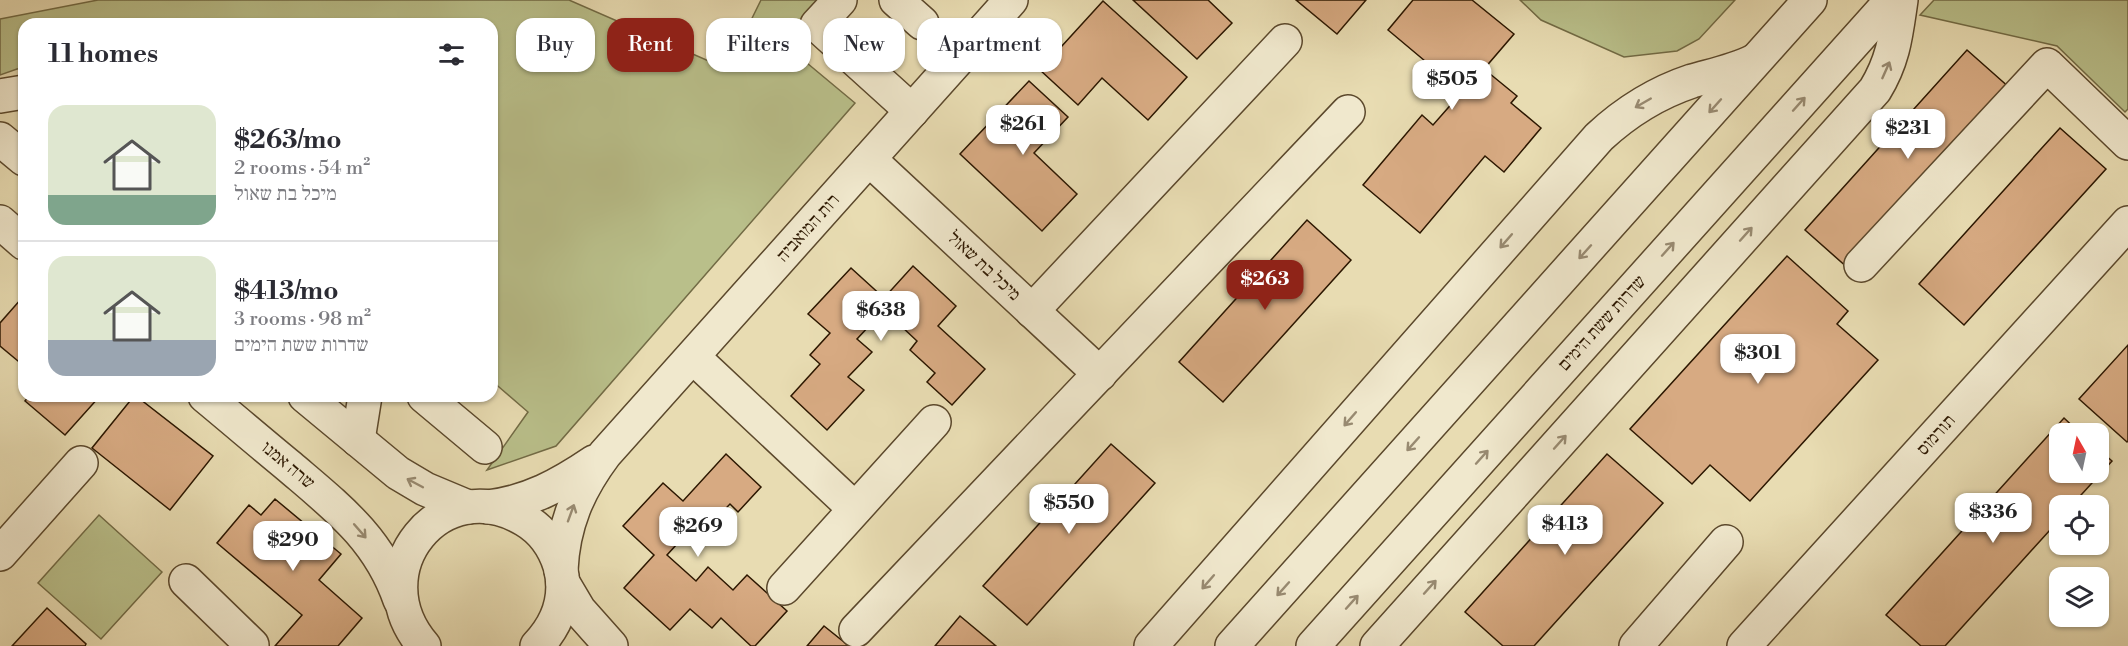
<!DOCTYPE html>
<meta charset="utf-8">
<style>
:root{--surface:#fff;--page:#f2f2f3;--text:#2b2b33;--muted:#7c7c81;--line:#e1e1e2;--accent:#8f2418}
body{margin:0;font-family:"Libre Bodoni","Frank Ruhl Libre",serif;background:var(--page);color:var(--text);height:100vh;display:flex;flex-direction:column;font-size:22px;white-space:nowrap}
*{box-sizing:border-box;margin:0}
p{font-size:20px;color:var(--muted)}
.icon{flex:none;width:33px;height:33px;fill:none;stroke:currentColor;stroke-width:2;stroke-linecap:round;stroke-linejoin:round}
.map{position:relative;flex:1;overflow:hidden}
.drawer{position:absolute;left:18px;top:18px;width:480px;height:384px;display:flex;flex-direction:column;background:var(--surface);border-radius:18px;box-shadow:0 2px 4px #0004}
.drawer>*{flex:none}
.guide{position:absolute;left:516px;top:18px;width:570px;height:54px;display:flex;gap:12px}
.needle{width:39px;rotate:351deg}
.fabs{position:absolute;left:2049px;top:423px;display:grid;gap:12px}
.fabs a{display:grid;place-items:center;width:60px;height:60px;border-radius:12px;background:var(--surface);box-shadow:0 2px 4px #0004;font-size:30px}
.price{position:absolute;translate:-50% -51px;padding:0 14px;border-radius:12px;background:#fff;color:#222;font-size:20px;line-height:39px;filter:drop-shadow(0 2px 3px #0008)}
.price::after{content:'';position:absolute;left:50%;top:36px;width:18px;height:14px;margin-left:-9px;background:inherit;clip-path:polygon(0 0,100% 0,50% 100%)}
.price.on{background:var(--accent);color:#fff}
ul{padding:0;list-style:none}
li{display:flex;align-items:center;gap:18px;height:150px;padding:0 30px}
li+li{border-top:2px solid var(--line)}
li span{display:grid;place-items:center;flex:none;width:168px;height:120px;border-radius:18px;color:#555}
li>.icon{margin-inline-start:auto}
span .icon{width:72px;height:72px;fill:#fffc;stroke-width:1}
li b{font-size:26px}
h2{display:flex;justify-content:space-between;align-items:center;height:72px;padding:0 30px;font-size:26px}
.pill{padding:0 21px;border-radius:18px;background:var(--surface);box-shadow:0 2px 4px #0004;font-size:21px;line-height:54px}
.pill.on{background:var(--accent);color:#fff}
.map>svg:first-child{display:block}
.green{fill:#b9bf8a;stroke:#726b45;stroke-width:1.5}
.building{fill:#d7aa82;stroke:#2c1700;stroke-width:1.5}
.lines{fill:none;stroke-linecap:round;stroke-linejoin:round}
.minor-casing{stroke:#5b482c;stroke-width:36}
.minor{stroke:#f0e8cd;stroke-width:33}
.oneway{stroke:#988a71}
.labels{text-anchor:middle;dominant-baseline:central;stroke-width:4.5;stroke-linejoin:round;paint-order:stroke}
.street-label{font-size:18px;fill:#2c1700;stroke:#f0e8cd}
</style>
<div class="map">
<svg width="2128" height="646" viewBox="0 0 2128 646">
<rect width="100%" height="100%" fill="#e8dcb2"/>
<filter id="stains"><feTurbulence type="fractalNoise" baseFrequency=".00333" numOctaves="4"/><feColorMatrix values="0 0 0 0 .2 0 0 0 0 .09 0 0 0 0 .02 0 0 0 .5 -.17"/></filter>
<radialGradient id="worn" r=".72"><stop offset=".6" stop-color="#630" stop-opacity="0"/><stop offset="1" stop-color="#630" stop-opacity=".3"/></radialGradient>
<!-- green -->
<g class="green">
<polygon points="98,0 569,0 727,69 761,0 819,0 812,9 801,58 855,103 556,446 487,470 528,412 492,381 492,24 24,24 24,68 17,69 0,75 0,19"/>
<polygon points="1520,0 1735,0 1699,39 1677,51 1624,57 1541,20"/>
<polygon points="1934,0 2128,0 2128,109 2125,112 2057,46 1920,15"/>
<polygon points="99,515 162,572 101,639 38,583"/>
</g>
<!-- building -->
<g class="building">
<polygon points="1133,0 1208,0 1232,23 1197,59"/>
<polygon points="1296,0 1366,0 1337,34"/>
<polygon points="1413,0 1472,0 1514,34 1484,69 1517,96 1511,103 1541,128 1504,172 1485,156 1420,233 1363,185 1422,115 1433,125 1462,92 1388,30"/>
<polygon points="1103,1 1187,77 1148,120 1102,78 1078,105 1040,70"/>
<polygon points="1967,50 2011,89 1849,269 1805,230"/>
<polygon points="1029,81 1068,117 1034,153 1077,194 1042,231 960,154"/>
<polygon points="2060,128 2106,169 1964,325 1919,284"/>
<polygon points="1307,220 1351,260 1223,402 1179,362"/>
<polygon points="1787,256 1848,311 1837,324 1878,360 1750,501 1710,465 1692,484 1630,429"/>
<polygon points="913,266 956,306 938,326 985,369 952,405 927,382 935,373 910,350 917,341 884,310 857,339 872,352 848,377 864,390 827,430 791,396 820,364 810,355 830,333 808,314 851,268 884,298"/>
<polygon points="21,299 24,302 24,366 0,346 0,323"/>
<polygon points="2128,345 2128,441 2127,442 2079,399"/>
<polygon points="29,396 100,396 65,435 25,401"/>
<polygon points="134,396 136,396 213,456 170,510 92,448"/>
<polygon points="2064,418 2081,434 2060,434 2060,472 2098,472 2098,449 2112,461 2071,506 2060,506 2060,519 1945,646 1921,646 1886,615"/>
<polygon points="1111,444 1155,483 1027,625 983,586"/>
<polygon points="726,454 761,487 738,512 730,504 706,529 698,521 667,555 696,581 708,567 733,590 747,575 787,611 755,646 751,646 721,618 712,628 690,609 670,630 624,588 654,555 623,526 663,483 683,501"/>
<polygon points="1607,454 1663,503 1534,646 1503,646 1465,612"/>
<polygon points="275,499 341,554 319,580 362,618 338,646 275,646 302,615 217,543 249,505 261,515"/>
<polygon points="47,608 86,644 85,646 12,646"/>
<polygon points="960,616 996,646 935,646"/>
<polygon points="824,626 849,646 807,646"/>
</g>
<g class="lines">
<defs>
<g id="minor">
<polyline points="840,0 817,25 912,111"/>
<polyline points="896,0 922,23"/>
<polyline points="0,96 24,92"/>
<polyline points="0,139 24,159"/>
<polyline points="869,159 1100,374"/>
<polyline points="0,222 24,243"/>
<polyline points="1861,265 2047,65 2128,143"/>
<polyline points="1032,311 1285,41"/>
<polyline points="693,357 855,509"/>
<path d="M205,396C234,420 262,444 290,467C338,508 379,539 400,600"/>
<polyline points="305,396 398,473 425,489 468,507"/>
<polyline points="424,396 485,447"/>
<polyline points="358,440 365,396"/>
<path d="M488,507C529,502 560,485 594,462"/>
<polyline points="0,554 81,463"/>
<path d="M561,570C563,525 578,490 605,454L1011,0"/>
<polyline points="186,581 252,645 251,646"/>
<polyline points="563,583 579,610 611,646"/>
<polyline points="784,588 934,422"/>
<polyline points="856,630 1348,112"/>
<path d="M424,646C359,571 442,469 525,520C542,530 554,547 560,566C568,596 558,624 537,646"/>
<path d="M1151,646L1599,137C1627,111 1656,93 1692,81C1713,75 1734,71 1754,61"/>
<polyline points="1232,646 1810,0"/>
<polyline points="1313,646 1892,0"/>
<path d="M1377,646L1875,90C1894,59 1896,34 1901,0"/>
<polyline points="1636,646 1726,542"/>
<polyline points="1744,646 2128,223"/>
</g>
</defs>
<!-- minor casing -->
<use href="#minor" class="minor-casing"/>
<!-- minor -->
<use href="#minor" class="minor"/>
</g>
<!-- one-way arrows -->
<defs><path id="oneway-shaft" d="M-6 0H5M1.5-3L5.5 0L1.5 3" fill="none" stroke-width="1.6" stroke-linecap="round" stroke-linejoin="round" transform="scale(1.5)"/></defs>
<g class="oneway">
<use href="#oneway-shaft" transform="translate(1886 70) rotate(-66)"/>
<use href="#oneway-shaft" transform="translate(1643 103) rotate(150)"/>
<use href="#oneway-shaft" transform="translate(1799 104) rotate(-48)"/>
<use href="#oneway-shaft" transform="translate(1715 106) rotate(132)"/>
<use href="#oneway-shaft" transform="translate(1746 234) rotate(-48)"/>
<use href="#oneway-shaft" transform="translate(1506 241) rotate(131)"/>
<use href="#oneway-shaft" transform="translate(1668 249) rotate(-48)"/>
<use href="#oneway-shaft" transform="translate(1585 252) rotate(132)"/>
<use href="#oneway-shaft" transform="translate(1350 419) rotate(131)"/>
<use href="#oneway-shaft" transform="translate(1560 442) rotate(-48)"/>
<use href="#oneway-shaft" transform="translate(1413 444) rotate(132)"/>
<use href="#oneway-shaft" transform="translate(1482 457) rotate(-48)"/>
<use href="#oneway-shaft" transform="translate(415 483) rotate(-152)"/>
<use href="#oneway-shaft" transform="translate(571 513) rotate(-70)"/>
<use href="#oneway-shaft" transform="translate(360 531) rotate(49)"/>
<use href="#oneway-shaft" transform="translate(1208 582) rotate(131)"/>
<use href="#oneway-shaft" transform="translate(1430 587) rotate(-48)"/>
<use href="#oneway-shaft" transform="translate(1283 589) rotate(132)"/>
<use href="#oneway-shaft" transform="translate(1352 602) rotate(-48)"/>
</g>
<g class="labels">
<!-- street labels -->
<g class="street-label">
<text transform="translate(808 228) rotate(-48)">רות המואביה</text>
<text transform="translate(984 266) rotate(43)">מיכל בת שאול</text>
<text transform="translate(1602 323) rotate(-48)">שדרות ששת הימים</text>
<text transform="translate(1936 435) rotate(-48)">תורמוס</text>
<text transform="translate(288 465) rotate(40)">שרה אמנו</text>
</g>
</g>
<rect width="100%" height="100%" filter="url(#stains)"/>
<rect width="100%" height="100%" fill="url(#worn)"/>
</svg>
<div class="fabs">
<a><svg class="needle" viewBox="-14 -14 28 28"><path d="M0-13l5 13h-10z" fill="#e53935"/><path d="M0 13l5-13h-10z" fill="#7c7c81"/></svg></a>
<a><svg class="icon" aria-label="locate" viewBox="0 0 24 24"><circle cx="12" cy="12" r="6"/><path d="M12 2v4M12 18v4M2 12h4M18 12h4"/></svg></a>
<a><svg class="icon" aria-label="layers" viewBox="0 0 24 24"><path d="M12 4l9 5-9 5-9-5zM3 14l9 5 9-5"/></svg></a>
</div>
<b class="price" style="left:1452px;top:111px">$505</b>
<b class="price" style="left:1023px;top:156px">$261</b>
<b class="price" style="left:1908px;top:160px">$231</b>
<b class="price on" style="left:1265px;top:311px">$263</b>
<b class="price" style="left:881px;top:342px">$638</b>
<b class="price" style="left:1758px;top:385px">$301</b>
<b class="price" style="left:1069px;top:535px">$550</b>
<b class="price" style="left:1993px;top:544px">$336</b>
<b class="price" style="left:1565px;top:556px">$413</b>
<b class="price" style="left:698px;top:558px">$269</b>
<b class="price" style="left:293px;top:572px">$290</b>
<div class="guide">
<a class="pill">Buy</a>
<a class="pill on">Rent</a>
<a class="pill">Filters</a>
<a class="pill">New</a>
<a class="pill">Apartment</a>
</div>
<section class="drawer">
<h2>11 homes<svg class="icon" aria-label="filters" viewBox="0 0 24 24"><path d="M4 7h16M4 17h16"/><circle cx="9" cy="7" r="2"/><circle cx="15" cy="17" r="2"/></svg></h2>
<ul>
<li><span style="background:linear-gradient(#dfe7d0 75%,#7fa58c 0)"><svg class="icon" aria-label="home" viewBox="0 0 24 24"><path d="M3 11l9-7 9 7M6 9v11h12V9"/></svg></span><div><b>$263/mo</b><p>2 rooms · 54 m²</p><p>מיכל בת שאול</p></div></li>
<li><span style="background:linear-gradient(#dfe7d0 70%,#9aa5b1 0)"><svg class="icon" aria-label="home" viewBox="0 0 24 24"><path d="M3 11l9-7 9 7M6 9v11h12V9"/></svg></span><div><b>$413/mo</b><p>3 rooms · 98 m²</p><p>שדרות ששת הימים</p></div></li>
</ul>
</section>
</div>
